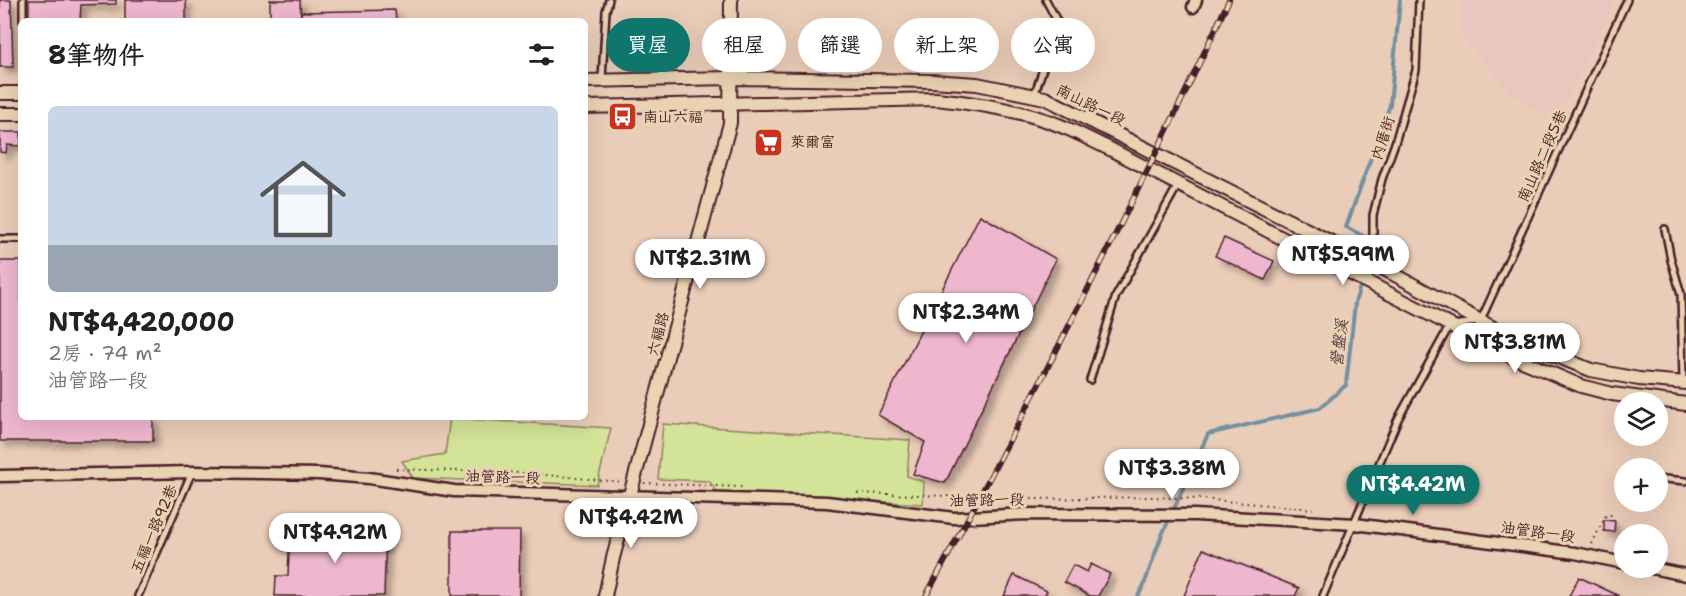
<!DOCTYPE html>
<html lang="zh-TW">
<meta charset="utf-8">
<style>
:root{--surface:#fff;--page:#f6f6f6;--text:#222;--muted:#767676;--accent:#0f766e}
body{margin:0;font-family:"Shantell Sans","LXGW WenKai TC",sans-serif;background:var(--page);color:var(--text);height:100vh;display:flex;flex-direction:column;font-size:22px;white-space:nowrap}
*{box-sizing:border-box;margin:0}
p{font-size:20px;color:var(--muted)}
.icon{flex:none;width:33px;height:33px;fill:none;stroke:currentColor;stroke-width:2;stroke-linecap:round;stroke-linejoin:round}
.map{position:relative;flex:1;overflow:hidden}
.details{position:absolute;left:18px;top:18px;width:570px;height:402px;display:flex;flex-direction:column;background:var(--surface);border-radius:9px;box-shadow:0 6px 24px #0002}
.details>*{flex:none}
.banner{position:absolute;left:606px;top:18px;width:570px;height:54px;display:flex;gap:12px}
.controls{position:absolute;left:1614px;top:392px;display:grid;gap:12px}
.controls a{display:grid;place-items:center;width:54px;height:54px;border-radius:50%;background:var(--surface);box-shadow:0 6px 24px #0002;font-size:30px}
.price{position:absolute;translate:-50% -51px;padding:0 14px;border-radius:21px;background:#fff;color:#222;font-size:20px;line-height:39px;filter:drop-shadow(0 2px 3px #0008)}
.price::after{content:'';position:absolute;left:50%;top:36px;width:18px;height:14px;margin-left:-9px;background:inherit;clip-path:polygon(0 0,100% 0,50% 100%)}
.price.active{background:var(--accent);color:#fff}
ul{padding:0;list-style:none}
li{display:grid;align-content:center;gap:12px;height:318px;padding:0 30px}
li span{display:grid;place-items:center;height:186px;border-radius:9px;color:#555}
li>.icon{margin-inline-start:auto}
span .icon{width:108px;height:108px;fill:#fffc;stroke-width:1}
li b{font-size:26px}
h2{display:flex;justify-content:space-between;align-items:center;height:72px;padding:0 30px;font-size:26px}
.tag{padding:0 21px;border-radius:27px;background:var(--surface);box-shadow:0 6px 24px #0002;font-size:21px;line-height:54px}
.tag.active{background:var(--accent);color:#fff}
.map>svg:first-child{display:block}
.built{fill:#ebc6bf}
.green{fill:#d3e397;stroke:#8e8161;stroke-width:1.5}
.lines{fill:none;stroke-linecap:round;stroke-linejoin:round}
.stream{stroke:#7390a0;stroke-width:4}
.building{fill:#eeb7ce;stroke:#4a1f2b;stroke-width:1.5;filter:url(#shadow)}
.service-casing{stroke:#4a1f2b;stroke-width:10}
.minor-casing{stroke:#4a1f2b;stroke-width:15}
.tertiary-casing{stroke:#4a1f2b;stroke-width:16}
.path{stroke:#4a1f2b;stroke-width:2;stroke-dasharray:1.5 4.5;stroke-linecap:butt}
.service{stroke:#e9d3b2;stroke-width:5}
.minor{stroke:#e9d3b2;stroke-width:10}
.tertiary{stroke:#e9d3b2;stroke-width:12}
.rail-casing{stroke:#4a1f2b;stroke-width:6}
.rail{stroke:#e9d3b2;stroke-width:4;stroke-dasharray:11;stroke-linecap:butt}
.labels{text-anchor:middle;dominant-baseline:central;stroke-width:6;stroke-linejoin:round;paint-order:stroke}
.street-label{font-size:15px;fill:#4a1f2b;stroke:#e9d3b2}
.poi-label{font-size:15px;fill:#4a1f2b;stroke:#e9d3b2;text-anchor:start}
.water-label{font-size:16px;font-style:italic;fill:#543b48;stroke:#e9d3b2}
</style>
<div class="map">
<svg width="1686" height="596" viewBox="0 0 1686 596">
<defs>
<filter id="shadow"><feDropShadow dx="5.5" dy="5.5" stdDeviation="3" flood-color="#0004"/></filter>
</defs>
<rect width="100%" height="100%" fill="#eacdb8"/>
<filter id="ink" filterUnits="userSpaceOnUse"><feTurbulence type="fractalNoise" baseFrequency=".0167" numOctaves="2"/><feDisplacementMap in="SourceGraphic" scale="12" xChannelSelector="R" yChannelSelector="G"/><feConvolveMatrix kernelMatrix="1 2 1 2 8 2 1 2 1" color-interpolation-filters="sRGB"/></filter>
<g filter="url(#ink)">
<!-- built -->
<polygon class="built" points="1461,0 1616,0 1557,121 1515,97 1460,36"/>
<!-- green -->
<g class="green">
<polygon points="450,418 611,428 597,485 413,478 402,461 445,454"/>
<polygon points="663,424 910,440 907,476 924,482 923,504 717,492 709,481 658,479"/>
</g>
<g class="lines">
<!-- stream -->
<polyline class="stream" points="1138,596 1144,585 1161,537 1208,434 1320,408 1346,385 1355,303 1368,260 1367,238 1346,227 1390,105 1400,0"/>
</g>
<!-- building -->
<g class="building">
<polygon points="0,0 11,0 13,67 0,67"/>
<polygon points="29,0 116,0 116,4 81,5 80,21 29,21"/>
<rect x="125" y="0" width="61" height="21"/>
<polygon points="270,0 300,0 301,21 270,21"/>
<polygon points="395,10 396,21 301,21 301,12"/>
<polygon points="0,132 21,132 21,146 7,145 6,153 0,152"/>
<polygon points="980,215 1056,259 945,483 913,474 925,442 878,415"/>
<polygon points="1224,238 1274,261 1265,280 1215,256"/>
<polygon points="0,261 21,261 21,417 153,417 153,441 0,441"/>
<polygon points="1604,520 1615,521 1614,532 1604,531"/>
<polygon points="290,529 386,531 384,596 275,596 276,576 288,576"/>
<polygon points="452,531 520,531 519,596 452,596"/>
<polygon points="1203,549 1299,588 1295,596 1184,596"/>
<polygon points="1091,564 1110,574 1098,596 1090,596 1064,582 1073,565 1087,572"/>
<polygon points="1014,575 1047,591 1044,596 1004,596"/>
<polygon points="1579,577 1619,596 1569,596"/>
</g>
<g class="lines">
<defs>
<g id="service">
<polyline points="23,0 23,21"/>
<polyline points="602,79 606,11 609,0"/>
<polyline points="1034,96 1058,23 1046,0"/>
<polyline points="1665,229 1671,260 1681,294 1683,382"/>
<polyline points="0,239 21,239"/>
<polyline points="1367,282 1373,263 1373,215 1382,179 1395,143 1416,70 1419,0"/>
<polyline points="1090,380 1116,296 1178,185"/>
<polyline points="1665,479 1686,481"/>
<polyline points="138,596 192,472"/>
<polyline points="1323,596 1398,419 1450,325 1480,322 1627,0"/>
</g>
<g id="minor">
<polyline points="1193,7 1196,0"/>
<polyline points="0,476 192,472 319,474 369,478 454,491 827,502 954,518 1025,514 1195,515 1355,524 1575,553 1624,563"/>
<polyline points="1646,567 1686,575"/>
</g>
<g id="tertiary">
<polyline points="585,81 731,78 932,81 977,84 1045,98 1373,263 1512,338 1591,370 1639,379 1686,383"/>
<polyline points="0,93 21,93"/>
<path d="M585,107L937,99C979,104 1022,110 1061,126C1077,132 1093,141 1108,148L1504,353L1581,386L1612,394L1686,404"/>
<polyline points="0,114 21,114"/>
<polyline points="605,596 613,558 730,123 731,0"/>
</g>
</defs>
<!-- service casing -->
<use href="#service" class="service-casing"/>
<!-- minor casing -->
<use href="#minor" class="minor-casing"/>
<!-- tertiary casing -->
<use href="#tertiary" class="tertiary-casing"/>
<!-- path -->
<g class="path">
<polyline points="396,469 525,473 621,482"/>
<polyline points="644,483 743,487"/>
<polyline points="857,493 1036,499 1152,497 1202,499 1313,509"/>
<polyline points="1592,544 1606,515 1615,515"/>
</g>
<!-- service -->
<use href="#service" class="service"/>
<!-- minor -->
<use href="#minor" class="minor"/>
<!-- tertiary -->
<use href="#tertiary" class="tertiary"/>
<defs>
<path id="rail" d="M926,596C1032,401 1135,202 1229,0"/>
</defs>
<!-- rail casing -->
<use href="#rail" class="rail-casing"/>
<!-- rail -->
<use href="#rail" class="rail"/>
</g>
</g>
<!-- icons -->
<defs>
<symbol id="bus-square" viewBox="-11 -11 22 22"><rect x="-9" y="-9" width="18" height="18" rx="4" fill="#c8321e" stroke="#e9d3b2"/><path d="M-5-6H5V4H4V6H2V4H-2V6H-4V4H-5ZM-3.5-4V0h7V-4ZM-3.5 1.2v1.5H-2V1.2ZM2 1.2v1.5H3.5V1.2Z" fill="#fff"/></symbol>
<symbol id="supermarket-square" viewBox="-11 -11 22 22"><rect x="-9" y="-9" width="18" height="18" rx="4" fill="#c8321e" stroke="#e9d3b2"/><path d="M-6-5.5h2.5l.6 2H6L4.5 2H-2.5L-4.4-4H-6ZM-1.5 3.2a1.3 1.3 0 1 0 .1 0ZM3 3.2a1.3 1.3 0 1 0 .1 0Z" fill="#fff"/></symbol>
</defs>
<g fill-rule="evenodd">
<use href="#bus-square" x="606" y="100" width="33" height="33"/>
<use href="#supermarket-square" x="752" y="126" width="33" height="33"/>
</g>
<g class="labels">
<!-- street labels -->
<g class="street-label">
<text transform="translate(1091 105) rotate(26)">南山路一段</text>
<text transform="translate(1383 138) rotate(-72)">內厝街</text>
<text transform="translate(1542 156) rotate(-66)">南山路二段5巷</text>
<text transform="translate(658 334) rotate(-75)">六福路</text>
<text transform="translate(503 477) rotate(2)">油管路一段</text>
<text transform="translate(987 500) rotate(-1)">油管路一段</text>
<text transform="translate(154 529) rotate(-67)">五福一路92巷</text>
<text transform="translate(1538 532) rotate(8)">油管路一段</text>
</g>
<!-- poi labels -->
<g class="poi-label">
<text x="643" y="117">南山六福</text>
<text x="790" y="142">萊爾富</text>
</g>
<!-- water labels -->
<g class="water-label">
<text transform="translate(1339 343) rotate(-83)">營盤溪</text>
</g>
</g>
</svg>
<div class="controls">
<a><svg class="icon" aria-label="layers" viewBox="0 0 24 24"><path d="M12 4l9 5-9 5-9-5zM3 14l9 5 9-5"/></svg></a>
<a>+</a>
<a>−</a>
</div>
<b class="price" style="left:1343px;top:286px">NT$5.99M</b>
<b class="price" style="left:700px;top:290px">NT$2.31M</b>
<b class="price" style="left:966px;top:344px">NT$2.34M</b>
<b class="price" style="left:1515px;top:374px">NT$3.81M</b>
<b class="price" style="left:1172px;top:500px">NT$3.38M</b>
<b class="price active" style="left:1413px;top:516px">NT$4.42M</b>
<b class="price" style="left:631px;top:549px">NT$4.42M</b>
<b class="price" style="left:335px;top:564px">NT$4.92M</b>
<div class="banner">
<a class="tag active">買屋</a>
<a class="tag">租屋</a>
<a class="tag">篩選</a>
<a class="tag">新上架</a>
<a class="tag">公寓</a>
</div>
<section class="details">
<h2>8筆物件<svg class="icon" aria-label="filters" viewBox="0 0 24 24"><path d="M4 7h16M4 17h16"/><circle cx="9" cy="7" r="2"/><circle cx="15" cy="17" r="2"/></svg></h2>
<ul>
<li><span style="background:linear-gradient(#c9d6e8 75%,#9aa5b1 0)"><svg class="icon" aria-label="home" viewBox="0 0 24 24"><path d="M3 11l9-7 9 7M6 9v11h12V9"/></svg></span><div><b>NT$4,420,000</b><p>2房 · 74 m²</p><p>油管路一段</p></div></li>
</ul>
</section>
</div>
